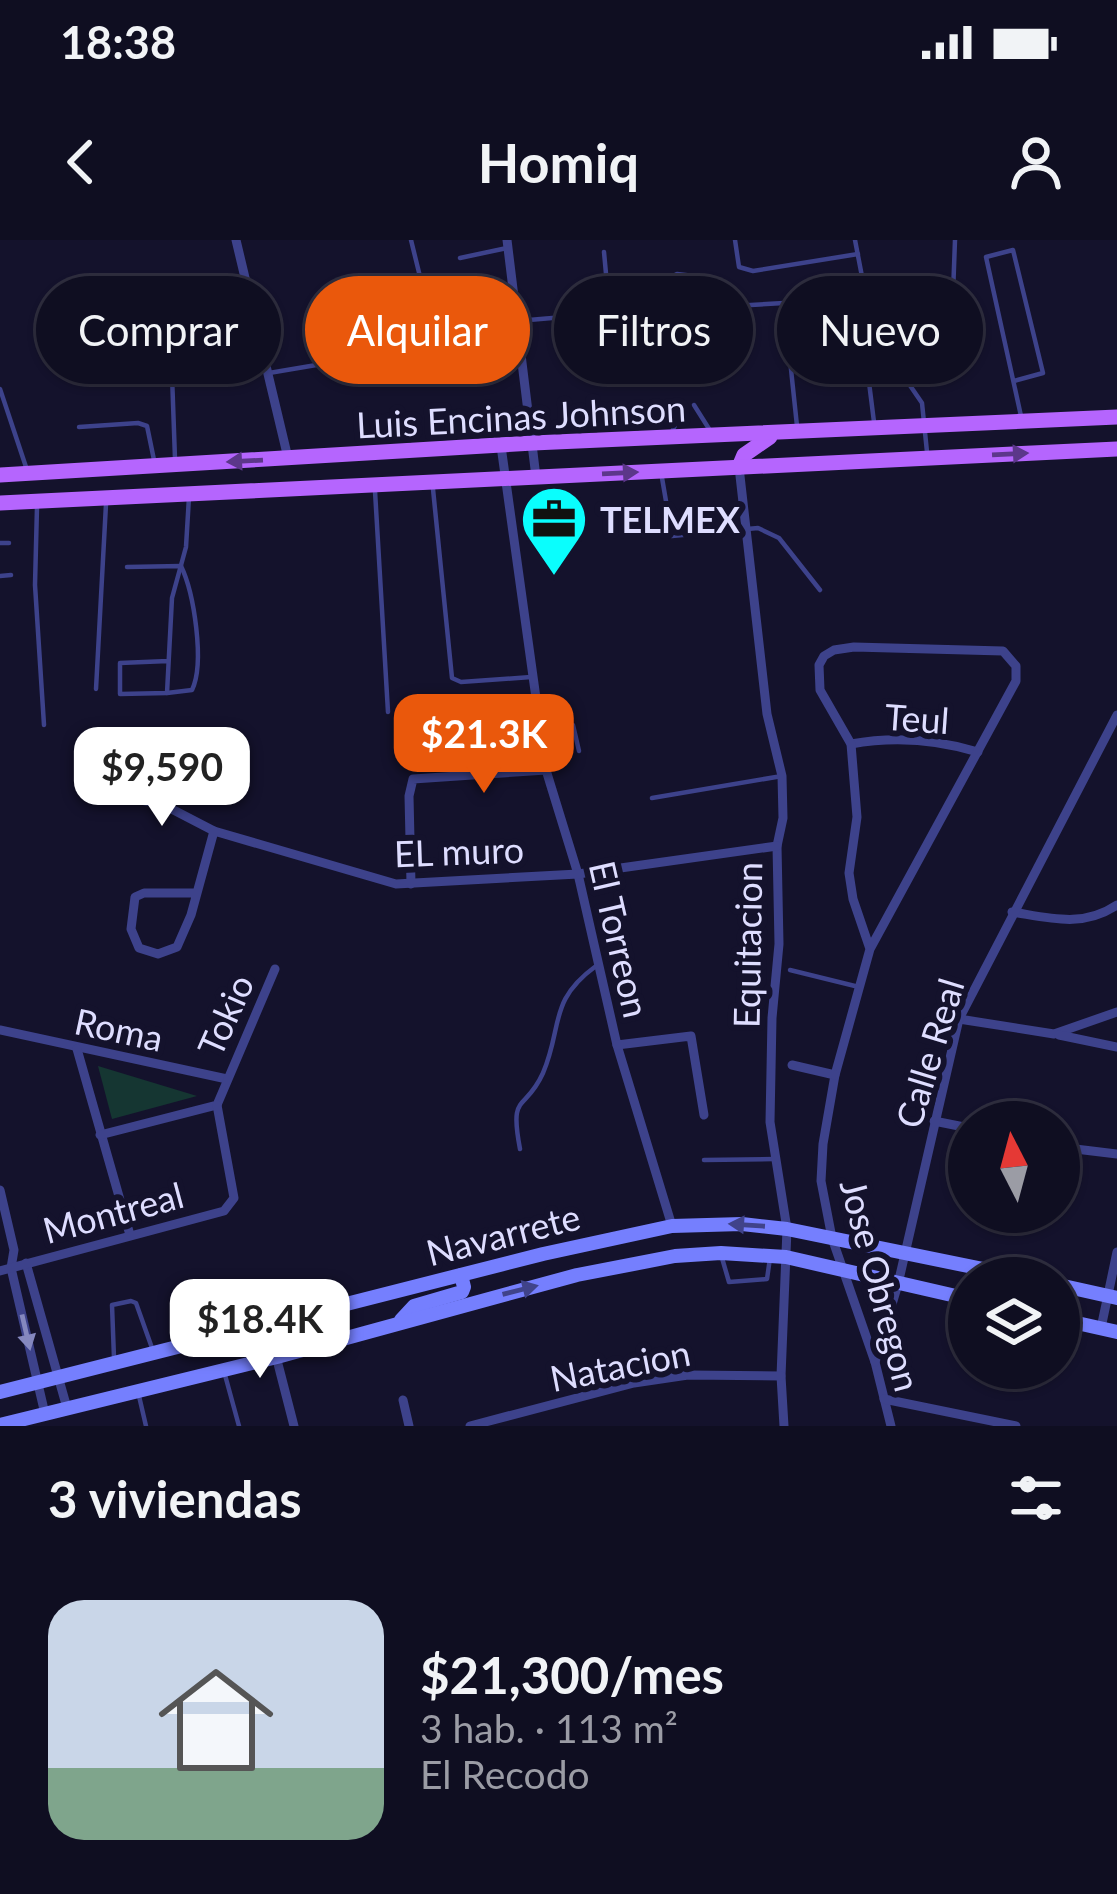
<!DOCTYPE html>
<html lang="es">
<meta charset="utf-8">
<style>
:root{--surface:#0f0e21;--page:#18172a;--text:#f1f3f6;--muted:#9b9ca5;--line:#2f2e3f;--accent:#ea580c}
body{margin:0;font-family:Lato,sans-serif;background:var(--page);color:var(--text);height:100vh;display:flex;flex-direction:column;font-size:45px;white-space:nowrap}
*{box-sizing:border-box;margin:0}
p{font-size:39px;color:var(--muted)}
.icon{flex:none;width:66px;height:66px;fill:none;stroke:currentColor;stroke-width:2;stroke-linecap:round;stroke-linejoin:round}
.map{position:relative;height:1186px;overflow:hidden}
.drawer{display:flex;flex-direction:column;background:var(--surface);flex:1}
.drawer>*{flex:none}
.top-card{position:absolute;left:36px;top:36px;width:1047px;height:108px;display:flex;gap:24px}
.needle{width:78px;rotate:354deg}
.tools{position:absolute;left:948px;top:861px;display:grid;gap:24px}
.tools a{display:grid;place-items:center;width:132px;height:132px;border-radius:50%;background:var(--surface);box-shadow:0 3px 9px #0004,0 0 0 3px var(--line);font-size:60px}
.price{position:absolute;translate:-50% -102px;padding:0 27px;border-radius:24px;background:#fff;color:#222;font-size:39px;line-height:78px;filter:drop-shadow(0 3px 6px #0008)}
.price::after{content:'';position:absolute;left:50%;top:72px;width:36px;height:27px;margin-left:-18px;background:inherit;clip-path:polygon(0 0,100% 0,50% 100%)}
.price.selected{background:var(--accent);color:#fff}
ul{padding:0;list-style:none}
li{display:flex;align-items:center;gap:36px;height:300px;padding:0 48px}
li+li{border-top:3px solid var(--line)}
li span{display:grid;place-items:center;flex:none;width:336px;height:240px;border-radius:36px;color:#555}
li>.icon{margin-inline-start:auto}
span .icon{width:144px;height:144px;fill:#fffc;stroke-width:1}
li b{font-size:51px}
h2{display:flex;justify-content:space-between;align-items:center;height:144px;padding:0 48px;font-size:51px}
.tag{padding:0 42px;border-radius:54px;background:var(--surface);box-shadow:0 3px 9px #0004,0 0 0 3px var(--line);font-size:42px;line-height:108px}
.tag.selected{background:var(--accent);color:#fff}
.status{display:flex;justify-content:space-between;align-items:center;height:84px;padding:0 60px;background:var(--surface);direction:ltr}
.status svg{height:33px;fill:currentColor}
header{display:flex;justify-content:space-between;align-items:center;height:156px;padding:0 48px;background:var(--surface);font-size:54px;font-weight:700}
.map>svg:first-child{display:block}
.green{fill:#153632}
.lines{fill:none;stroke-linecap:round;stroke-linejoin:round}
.lane{stroke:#3d428b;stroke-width:4.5}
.street{stroke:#3d428b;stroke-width:9}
.secondary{stroke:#757ffe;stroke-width:14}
.primary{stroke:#b565fe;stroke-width:15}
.oneway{fill:#5c378a}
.oneway2{fill:#40438a}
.oneway3{fill:#8588bf}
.labels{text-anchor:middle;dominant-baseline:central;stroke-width:12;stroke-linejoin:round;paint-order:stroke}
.street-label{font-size:36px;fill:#deddff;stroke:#14122c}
.poi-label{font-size:36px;font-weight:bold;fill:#deddff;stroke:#14122c;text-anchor:start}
</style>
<div class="status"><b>18:38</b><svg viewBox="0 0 49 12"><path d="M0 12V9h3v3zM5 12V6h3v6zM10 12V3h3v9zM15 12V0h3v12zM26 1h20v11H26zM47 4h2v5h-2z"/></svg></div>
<header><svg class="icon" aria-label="back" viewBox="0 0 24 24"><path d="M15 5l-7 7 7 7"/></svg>Homiq<svg class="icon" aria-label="person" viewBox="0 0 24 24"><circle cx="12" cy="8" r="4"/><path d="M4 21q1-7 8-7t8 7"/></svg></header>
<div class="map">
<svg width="1117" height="1186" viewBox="0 0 1117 1186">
<rect width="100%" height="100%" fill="#14122c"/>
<!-- green -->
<polygon class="green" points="98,826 197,856 112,879"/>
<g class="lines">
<!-- lane -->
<g class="lane">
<polyline points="411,0 426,61"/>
<polyline points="735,0 739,27 753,31 858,14"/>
<polyline points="855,0 864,47 886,69 909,144 922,163 927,212"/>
<polyline points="604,12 613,110 625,119 640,118"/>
<polyline points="460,18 507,8"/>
<polyline points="190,37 209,118"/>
<polyline points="953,54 955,0"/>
<polyline points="733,66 784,63 797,186"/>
<polyline points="860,71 874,182"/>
<polyline points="517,81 564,77"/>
<polyline points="647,117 672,114"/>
<polyline points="269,133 340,121"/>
<polyline points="683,141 672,114 667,39 677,34 694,36 700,112 692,140"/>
<polyline points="1014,141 1043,133 1013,10 986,17 1021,176"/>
<polyline points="0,149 26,227"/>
<polyline points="694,165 711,192"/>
<polyline points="79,187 138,183 147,186 154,220"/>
<polyline points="672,192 684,165"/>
<polyline points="175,219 172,135 178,127 261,106"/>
<polyline points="661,232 672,296 758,288 779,298 820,350"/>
<polyline points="433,249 452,438 461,442 531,437"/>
<polyline points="375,251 388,472"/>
<polyline points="37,267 35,345 44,485"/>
<polyline points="0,303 9,303"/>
<path d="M127,327L181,326C194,353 205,423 192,450L167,453"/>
<polyline points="0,336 11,335"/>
<polyline points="168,421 120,423 120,454 167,453 172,358 186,307 189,257"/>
<polyline points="96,449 106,264"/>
<polyline points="540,485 573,485 579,511"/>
<polyline points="652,558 782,536"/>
<polyline points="790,730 859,747"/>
<path d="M520,909C509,851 525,873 543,833C563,786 548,761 596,726"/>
<polyline points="704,920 774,919"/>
<polyline points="722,1018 729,1042 767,1039 770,1018"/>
<polyline points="114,1118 112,1065 131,1061 136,1063 152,1108"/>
<polyline points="225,1135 239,1186"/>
<polyline points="139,1156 146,1186"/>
</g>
<!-- street -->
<g class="street">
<polyline points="236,0 288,218"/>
<polyline points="507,0 536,237"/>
<polyline points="501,206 546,530 578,634 617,805 672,986"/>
<polyline points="739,227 767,474 782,536 783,578 777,606 779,704 772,778 770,882 787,989 781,1136 784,1186"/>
<path d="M851,504C895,496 935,499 978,512"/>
<polyline points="120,556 162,564 214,591"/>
<polyline points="411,644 409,556 413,539 546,530"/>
<polyline points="196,653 144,653 135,657 131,689 139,708 158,714 177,707 191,675 214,591 396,644 578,634 777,606"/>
<path d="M1012,672C1050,678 1083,688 1117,665"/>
<polyline points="870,709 1016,441 1016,426 1003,411 854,407 834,410 824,416 819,425 820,450 851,504 857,577 849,633 853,659 870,709 835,835 823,904 821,941 832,998 875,1122 891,1186"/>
<polyline points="959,779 1054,794 1117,772"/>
<polyline points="0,790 227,839"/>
<polyline points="1059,795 1117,807"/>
<polyline points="617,805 691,796 704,875"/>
<polyline points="77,809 130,995"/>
<polyline points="792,825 835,835"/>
<polyline points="934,881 969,888"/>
<polyline points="100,895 217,865 275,729"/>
<polyline points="1059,907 1117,914"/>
<polyline points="0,950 14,1010 11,1028 45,1174"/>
<polyline points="26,1023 67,1168"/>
<polyline points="0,1031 224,971 234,958 217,865"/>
<polyline points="268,1085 294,1186"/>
<polyline points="1101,1088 1117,1012"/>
<polyline points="875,1122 898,1044 959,779 1117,475"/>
<polyline points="884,1159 1016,1186"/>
<polyline points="403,1160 409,1186"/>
<polyline points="470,1186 634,1143 688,1135 781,1136"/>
</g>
<!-- secondary -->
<g class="secondary">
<polyline points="1059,1045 1117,1058"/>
<polyline points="1059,1079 1117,1092"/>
<polyline points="401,1080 414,1066 462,1052 464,1047 461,1035"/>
<polyline points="0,1152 543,1014 672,986 742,984 787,989 1027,1038"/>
<polyline points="0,1185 277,1117 577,1035 675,1016 721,1013 786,1017 969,1059"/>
</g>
<!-- primary -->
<g class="primary">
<polyline points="739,227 744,215 770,197"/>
<polyline points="0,235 533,203 1117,177"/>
<polyline points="0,263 1117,209"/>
</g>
</g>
<!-- one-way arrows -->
<defs><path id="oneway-solid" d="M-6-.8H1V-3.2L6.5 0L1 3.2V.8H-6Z" transform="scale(3)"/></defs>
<g class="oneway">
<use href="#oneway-solid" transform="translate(1010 214) rotate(-3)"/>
<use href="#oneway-solid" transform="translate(245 221) rotate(177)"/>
<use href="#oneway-solid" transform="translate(620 233) rotate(-3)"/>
</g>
<g class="oneway2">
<use href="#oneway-solid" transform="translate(747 985) rotate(-176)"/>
<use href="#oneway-solid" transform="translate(520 1050) rotate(-14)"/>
</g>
<use class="oneway3" href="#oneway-solid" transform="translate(26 1092) rotate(77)"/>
<!-- icons -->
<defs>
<symbol id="office-pin" viewBox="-11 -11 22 30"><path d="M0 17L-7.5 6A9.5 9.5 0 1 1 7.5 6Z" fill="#0afefd" stroke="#14122c"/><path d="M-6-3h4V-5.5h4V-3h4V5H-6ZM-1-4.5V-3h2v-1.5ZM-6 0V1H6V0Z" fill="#111"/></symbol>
</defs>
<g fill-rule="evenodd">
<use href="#office-pin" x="516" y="241" width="76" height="104"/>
</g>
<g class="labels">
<!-- street labels -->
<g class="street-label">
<text transform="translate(521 176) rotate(-3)">Luis Encinas Johnson</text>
<text transform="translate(917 478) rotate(4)">Teul</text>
<text transform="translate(459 611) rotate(-2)">EL muro</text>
<text transform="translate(620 699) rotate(77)">El Torreon</text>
<text transform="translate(747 705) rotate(-89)">Equitacion</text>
<text transform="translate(225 775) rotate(-66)">Tokio</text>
<text transform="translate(119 789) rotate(12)">Roma</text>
<text transform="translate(929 813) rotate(-73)">Calle Real</text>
<text transform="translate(113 972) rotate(-15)">Montreal</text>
<text transform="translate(503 994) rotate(-14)">Navarrete</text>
<text transform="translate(881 1045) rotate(75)">Jose Obregon</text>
<text transform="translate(620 1125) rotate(-11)">Natacion</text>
</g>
<!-- poi labels -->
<g class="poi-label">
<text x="600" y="279">TELMEX</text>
</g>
</g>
</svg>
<div class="tools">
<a><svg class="needle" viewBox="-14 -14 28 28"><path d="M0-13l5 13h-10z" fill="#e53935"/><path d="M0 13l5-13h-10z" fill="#9b9ca5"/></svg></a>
<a><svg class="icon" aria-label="layers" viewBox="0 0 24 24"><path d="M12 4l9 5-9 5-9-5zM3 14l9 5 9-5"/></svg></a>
</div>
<b class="price selected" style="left:484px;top:556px">$21.3K</b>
<b class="price" style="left:162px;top:589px">$9,590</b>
<b class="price" style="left:260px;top:1141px">$18.4K</b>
<div class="top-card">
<a class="tag">Comprar</a>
<a class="tag selected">Alquilar</a>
<a class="tag">Filtros</a>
<a class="tag">Nuevo</a>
</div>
</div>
<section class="drawer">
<h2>3 viviendas<svg class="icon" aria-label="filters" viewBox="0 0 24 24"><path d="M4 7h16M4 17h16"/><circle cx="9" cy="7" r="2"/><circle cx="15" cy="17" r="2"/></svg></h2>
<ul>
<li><span style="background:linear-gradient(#c9d6e8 70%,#7fa58c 0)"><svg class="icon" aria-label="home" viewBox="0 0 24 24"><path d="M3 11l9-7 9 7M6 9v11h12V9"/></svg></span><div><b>$21,300/mes</b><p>3 hab. · 113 m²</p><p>El Recodo</p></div></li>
</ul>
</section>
